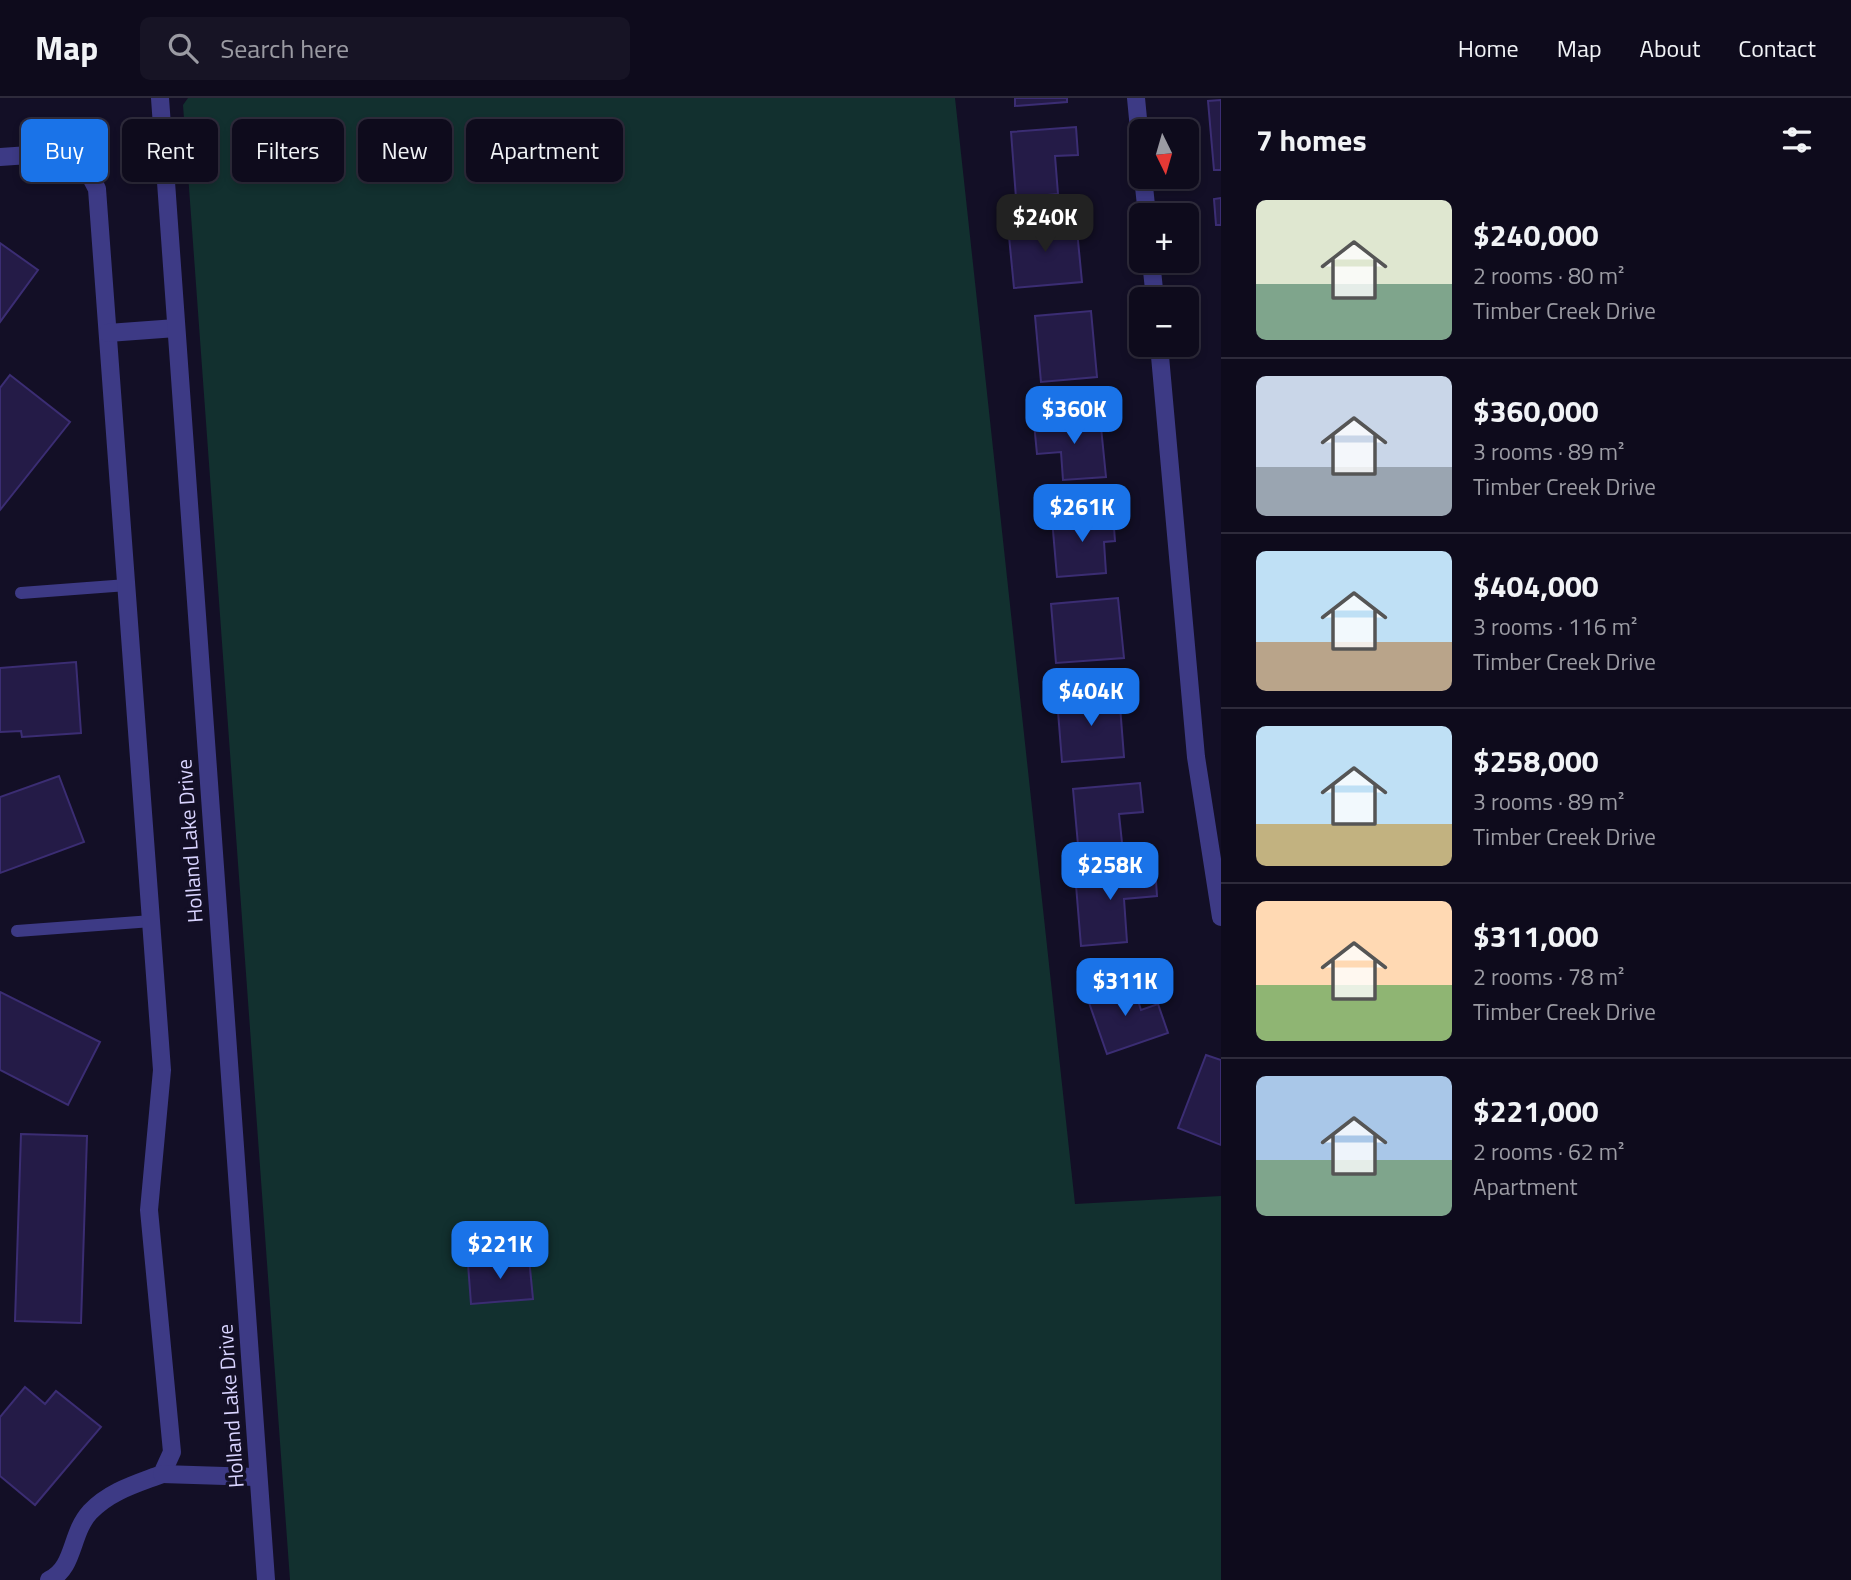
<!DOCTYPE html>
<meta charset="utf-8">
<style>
:root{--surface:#0e0b1c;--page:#171425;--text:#f1f3f6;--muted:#9b9ba3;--line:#2e2b3b;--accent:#1a73e8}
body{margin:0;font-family:"Titillium Web",sans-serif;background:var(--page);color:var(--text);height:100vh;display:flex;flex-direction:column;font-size:26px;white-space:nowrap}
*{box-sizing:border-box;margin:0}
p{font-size:23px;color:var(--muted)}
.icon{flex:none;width:38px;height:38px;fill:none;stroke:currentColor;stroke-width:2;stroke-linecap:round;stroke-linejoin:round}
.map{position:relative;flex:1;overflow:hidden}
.drawer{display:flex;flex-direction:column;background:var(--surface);width:630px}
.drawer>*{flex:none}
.hud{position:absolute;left:21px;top:21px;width:665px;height:63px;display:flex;gap:14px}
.needle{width:46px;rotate:175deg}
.tools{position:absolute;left:1129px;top:21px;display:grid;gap:14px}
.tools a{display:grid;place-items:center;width:70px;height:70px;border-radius:10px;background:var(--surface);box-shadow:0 4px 10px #0003,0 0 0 2px var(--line);font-size:35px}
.price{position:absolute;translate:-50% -60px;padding:0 16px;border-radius:14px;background:var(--accent);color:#fff;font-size:23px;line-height:46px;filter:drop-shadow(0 2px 4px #0008)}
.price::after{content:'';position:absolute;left:50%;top:42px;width:21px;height:16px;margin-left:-10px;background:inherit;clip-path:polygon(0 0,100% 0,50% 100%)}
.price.on{background:#222;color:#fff}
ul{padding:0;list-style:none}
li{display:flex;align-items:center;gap:21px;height:175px;padding:0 35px}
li+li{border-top:2px solid var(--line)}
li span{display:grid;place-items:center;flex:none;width:196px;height:140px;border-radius:10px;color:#555}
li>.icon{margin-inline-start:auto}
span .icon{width:84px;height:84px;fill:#fffc;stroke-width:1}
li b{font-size:30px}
h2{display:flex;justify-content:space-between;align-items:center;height:84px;padding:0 35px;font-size:30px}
.pill{padding:0 24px;border-radius:10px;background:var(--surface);box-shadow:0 4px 10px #0003,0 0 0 2px var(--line);font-size:24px;line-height:63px}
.pill.on{background:var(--accent);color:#fff}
header{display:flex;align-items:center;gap:42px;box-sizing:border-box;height:98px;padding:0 35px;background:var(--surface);border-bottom:2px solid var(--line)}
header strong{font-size:33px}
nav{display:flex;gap:38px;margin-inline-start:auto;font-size:24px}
.search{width:490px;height:63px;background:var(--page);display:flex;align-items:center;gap:18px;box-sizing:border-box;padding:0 24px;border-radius:10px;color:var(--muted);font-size:26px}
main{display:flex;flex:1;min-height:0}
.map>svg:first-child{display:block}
.green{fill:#12302f}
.building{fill:#241b47;stroke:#3b2d73;stroke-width:2}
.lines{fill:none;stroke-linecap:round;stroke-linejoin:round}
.service{stroke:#3d3a85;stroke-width:12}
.minor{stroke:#3d3a85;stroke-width:18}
.tertiary{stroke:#3d3a85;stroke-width:18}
.labels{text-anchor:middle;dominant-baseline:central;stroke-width:7;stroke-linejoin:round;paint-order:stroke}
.street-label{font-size:21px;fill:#d9d4ff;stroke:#130f26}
</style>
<header>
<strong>Map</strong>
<div class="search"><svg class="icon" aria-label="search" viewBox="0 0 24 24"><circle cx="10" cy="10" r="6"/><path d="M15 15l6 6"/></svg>Search here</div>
<nav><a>Home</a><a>Map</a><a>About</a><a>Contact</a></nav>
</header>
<main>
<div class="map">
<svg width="1221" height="1482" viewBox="0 0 1221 1482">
<rect width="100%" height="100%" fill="#130f26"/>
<!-- green -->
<polygon class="green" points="188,0 955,0 1075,1106 1221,1098 1221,1482 290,1482 183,7"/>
<!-- building -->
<g class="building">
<polygon points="1015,0 1067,0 1067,4 1015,8"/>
<polygon points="1221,2 1221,72 1214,72 1208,3"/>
<polygon points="1076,29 1078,57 1055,58 1058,96 1016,100 1011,34"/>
<polygon points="1221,100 1221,127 1216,127 1214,101"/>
<polygon points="1076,122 1082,184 1014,190 1008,128"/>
<polygon points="0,145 38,172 0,224"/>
<polygon points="1091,213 1097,279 1041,284 1035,218"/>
<polygon points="10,277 70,324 0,412 0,290"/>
<polygon points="1100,319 1106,379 1063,382 1061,354 1037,356 1034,325"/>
<polygon points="1113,416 1115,443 1104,444 1106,475 1057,479 1052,421"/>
<polygon points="1118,500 1124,560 1056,565 1051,506"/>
<polygon points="76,564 81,635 22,639 21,633 0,634 0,570"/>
<polygon points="1119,595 1124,659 1062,664 1057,601"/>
<polygon points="59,678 84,744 0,775 0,699"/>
<polygon points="1140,685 1143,714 1119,716 1123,754 1079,758 1073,691"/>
<polygon points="1155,768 1157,798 1124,801 1127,844 1081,848 1075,775"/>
<polygon points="1132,884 1141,912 1158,906 1168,935 1107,956 1087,899"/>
<polygon points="0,894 100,944 68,1007 0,972"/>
<polygon points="1206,957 1221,962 1221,1047 1178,1030"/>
<polygon points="21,1036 87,1038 81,1225 15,1223"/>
<polygon points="529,1160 533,1201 471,1206 468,1166"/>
<polygon points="25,1289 45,1306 56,1293 101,1329 35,1407 0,1378 0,1319"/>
</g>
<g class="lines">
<!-- service -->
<g class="service">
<polyline points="21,495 127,487"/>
<polyline points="17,833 152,823"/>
</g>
<!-- minor -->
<g class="minor">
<polyline points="1136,0 1141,52"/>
<path d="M0,59L58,55L83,64L97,91L162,972L149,1112L172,1354L162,1376C136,1386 110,1393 90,1414C70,1436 75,1470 49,1482"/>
<polyline points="1143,79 1147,117"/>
<polyline points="1151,163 1155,201"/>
<polyline points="108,235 176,230"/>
<polyline points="1159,247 1196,659 1221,819"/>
<polyline points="162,1376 257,1379"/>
</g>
<!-- tertiary -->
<polyline class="tertiary" points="160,0 266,1482"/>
</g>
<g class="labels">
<!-- street labels -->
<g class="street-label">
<text transform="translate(189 743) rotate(-94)">Holland Lake Drive</text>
<text transform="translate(230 1308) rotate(-94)">Holland Lake Drive</text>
</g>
</g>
</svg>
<div class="tools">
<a><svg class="needle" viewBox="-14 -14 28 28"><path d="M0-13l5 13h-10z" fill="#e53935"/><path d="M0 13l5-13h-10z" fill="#9b9ba3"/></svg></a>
<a>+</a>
<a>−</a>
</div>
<b class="price on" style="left:1045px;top:156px">$240K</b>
<b class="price" style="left:1074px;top:348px">$360K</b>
<b class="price" style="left:1082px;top:446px">$261K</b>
<b class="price" style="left:1091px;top:630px">$404K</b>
<b class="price" style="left:1110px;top:804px">$258K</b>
<b class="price" style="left:1125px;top:920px">$311K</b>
<b class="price" style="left:500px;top:1183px">$221K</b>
<div class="hud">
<a class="pill on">Buy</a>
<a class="pill">Rent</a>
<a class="pill">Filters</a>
<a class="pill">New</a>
<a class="pill">Apartment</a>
</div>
</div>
<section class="drawer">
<h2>7 homes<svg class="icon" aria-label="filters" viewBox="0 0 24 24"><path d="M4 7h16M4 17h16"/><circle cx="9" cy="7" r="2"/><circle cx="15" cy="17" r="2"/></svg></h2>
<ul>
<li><span style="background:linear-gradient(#dfe7d0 60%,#7fa58c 0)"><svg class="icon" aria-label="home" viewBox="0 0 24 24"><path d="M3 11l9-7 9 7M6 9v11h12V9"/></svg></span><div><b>$240,000</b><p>2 rooms · 80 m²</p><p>Timber Creek Drive</p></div></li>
<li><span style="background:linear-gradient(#c9d6e8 65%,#9aa5b1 0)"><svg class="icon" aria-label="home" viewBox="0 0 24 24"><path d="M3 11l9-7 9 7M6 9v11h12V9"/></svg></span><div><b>$360,000</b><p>3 rooms · 89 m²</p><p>Timber Creek Drive</p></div></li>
<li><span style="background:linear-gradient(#bfe0f5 65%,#b9a48a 0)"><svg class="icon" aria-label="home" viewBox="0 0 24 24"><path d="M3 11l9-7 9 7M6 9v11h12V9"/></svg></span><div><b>$404,000</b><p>3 rooms · 116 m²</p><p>Timber Creek Drive</p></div></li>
<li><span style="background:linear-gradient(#bfe0f5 70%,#c2b280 0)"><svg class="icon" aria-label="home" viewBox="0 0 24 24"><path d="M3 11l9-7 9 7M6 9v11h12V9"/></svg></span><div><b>$258,000</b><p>3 rooms · 89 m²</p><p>Timber Creek Drive</p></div></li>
<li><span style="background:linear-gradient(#ffd9b3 60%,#8fb573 0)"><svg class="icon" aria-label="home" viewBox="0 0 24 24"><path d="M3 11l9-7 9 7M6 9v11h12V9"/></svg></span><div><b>$311,000</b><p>2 rooms · 78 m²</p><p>Timber Creek Drive</p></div></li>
<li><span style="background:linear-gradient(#a9c7e8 60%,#7fa58c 0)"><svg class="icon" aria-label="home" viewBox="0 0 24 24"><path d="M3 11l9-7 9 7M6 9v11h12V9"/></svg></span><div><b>$221,000</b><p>2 rooms · 62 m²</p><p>Apartment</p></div></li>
</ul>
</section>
</main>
